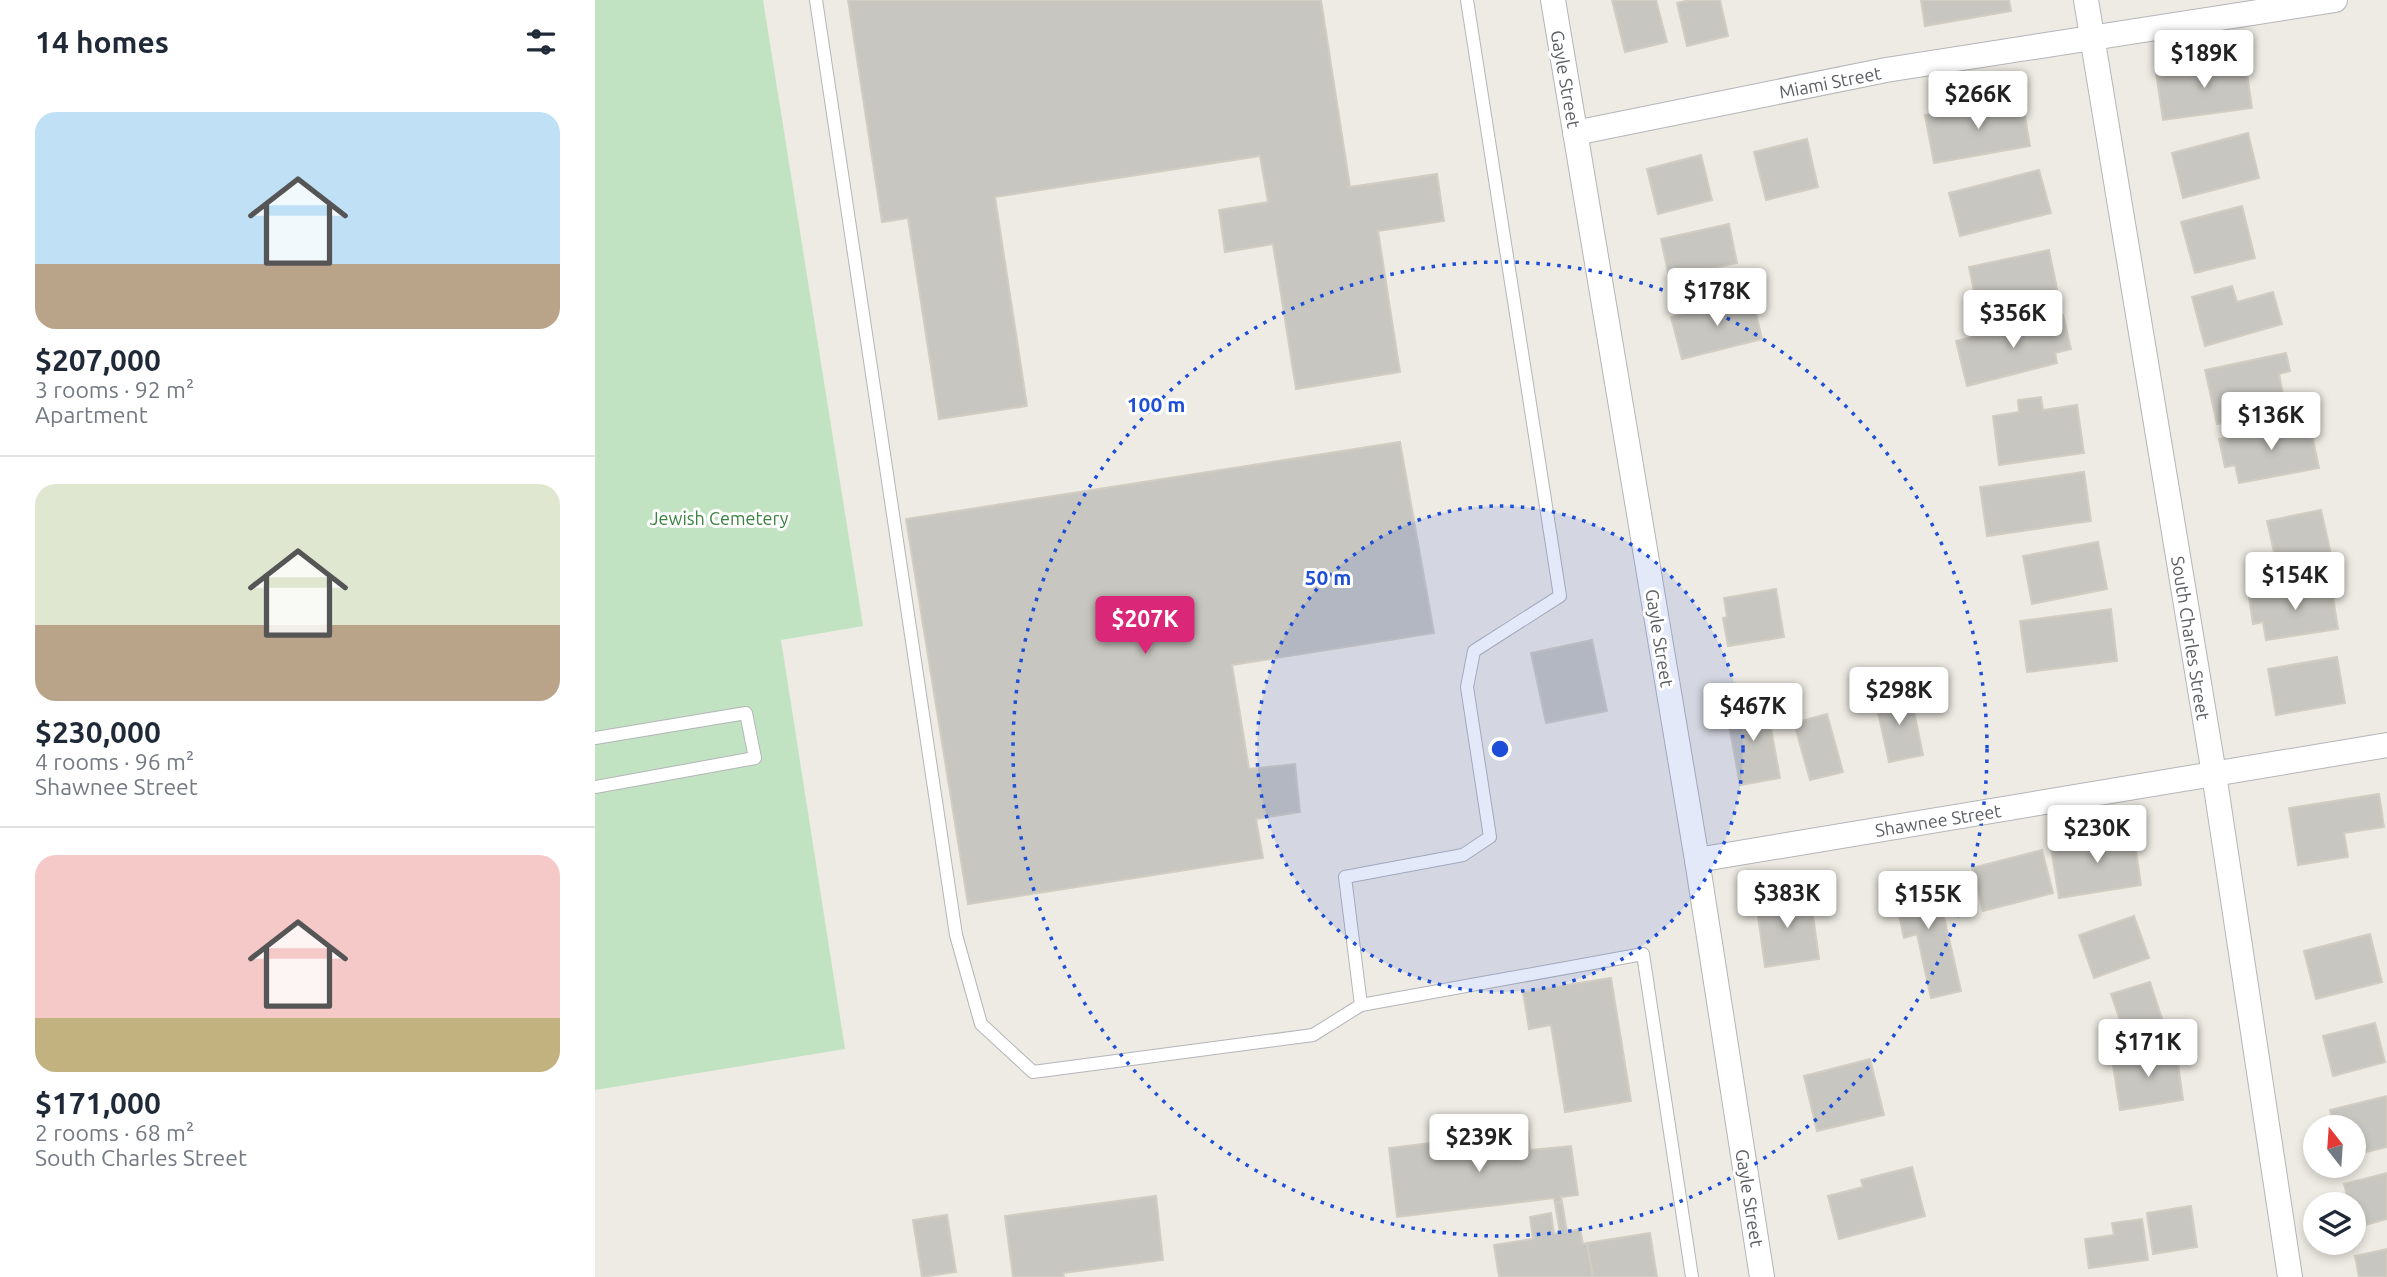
<!DOCTYPE html>
<meta charset="utf-8">
<style>
:root{--surface:#fff;--page:#f2f2f3;--text:#1f2937;--muted:#747a83;--line:#e0e1e3;--accent:#db2777}
body{margin:0;font-family:Ubuntu,sans-serif;background:var(--page);color:var(--text);height:100vh;display:flex;flex-direction:column;font-size:26px;white-space:nowrap}
*{box-sizing:border-box;margin:0}
p{font-size:23px;color:var(--muted)}
.icon{flex:none;width:38px;height:38px;fill:none;stroke:currentColor;stroke-width:2;stroke-linecap:round;stroke-linejoin:round}
.map{position:relative;flex:1;overflow:hidden}
.details{display:flex;flex-direction:column;background:var(--surface);width:595px}
.details>*{flex:none}
.needle{width:46px;rotate:343deg}
.tools{position:absolute;left:1708px;top:1115px;display:grid;gap:14px}
.tools a{display:grid;place-items:center;width:63px;height:63px;border-radius:50%;background:var(--surface);box-shadow:0 4px 10px #0003;font-size:35px}
.price{position:absolute;translate:-50% -60px;padding:0 16px;border-radius:7px;background:#fff;color:#222;font-size:23px;line-height:46px;filter:drop-shadow(0 2px 4px #0008)}
.price::after{content:'';position:absolute;left:50%;top:42px;width:21px;height:16px;margin-left:-10px;background:inherit;clip-path:polygon(0 0,100% 0,50% 100%)}
.price.current{background:var(--accent);color:#fff}
ul{padding:0;list-style:none}
li{display:grid;align-content:center;gap:14px;height:371px;padding:0 35px}
li+li{border-top:2px solid var(--line)}
li span{display:grid;place-items:center;height:217px;border-radius:21px;color:#555}
li>.icon{margin-inline-start:auto}
span .icon{width:126px;height:126px;fill:#fffc;stroke-width:1}
li b{font-size:30px}
h2{display:flex;justify-content:space-between;align-items:center;height:84px;padding:0 35px;font-size:30px}
main{display:flex;flex:1;min-height:0}
.map>svg:first-child{display:block}
.green{fill:#c1e3c2}
.building{fill:#c8c6c0;stroke:#d1cdc2;stroke-width:2}
.lines{fill:none;stroke-linecap:round;stroke-linejoin:round}
.lane-casing{stroke:#b4b5b9;stroke-width:14}
.street-casing{stroke:#b4b5b9;stroke-width:26}
.lane{stroke:#fff;stroke-width:12}
.street{stroke:#fff;stroke-width:24}
.ring{fill:none;stroke:#1d4ed8;stroke-width:3.5;stroke-dasharray:3.5 7}
.labels{text-anchor:middle;dominant-baseline:central;stroke-width:6;stroke-linejoin:round;paint-order:stroke}
.street-label{font-size:18px;fill:#5b5e63;stroke:#fff}
.park-label{font-size:18px;fill:#3b8240;stroke:#fff}
.centre{fill:#1d4ed8;stroke:#fff;stroke-width:3.5}
.ring-label{font-size:21px;text-anchor:middle;font-weight:bold;fill:#1d4ed8;stroke:#fff;stroke-width:6;stroke-linejoin:round;paint-order:stroke}
</style>
<main>
<section class="details">
<h2>14 homes<svg class="icon" aria-label="filters" viewBox="0 0 24 24"><path d="M4 7h16M4 17h16"/><circle cx="9" cy="7" r="2"/><circle cx="15" cy="17" r="2"/></svg></h2>
<ul>
<li><span style="background:linear-gradient(#bfe0f5 70%,#b9a48a 0)"><svg class="icon" aria-label="home" viewBox="0 0 24 24"><path d="M3 11l9-7 9 7M6 9v11h12V9"/></svg></span><div><b>$207,000</b><p>3 rooms · 92 m²</p><p>Apartment</p></div></li>
<li><span style="background:linear-gradient(#dfe7d0 65%,#b9a48a 0)"><svg class="icon" aria-label="home" viewBox="0 0 24 24"><path d="M3 11l9-7 9 7M6 9v11h12V9"/></svg></span><div><b>$230,000</b><p>4 rooms · 96 m²</p><p>Shawnee Street</p></div></li>
<li><span style="background:linear-gradient(#f6c9c9 75%,#c2b280 0)"><svg class="icon" aria-label="home" viewBox="0 0 24 24"><path d="M3 11l9-7 9 7M6 9v11h12V9"/></svg></span><div><b>$171,000</b><p>2 rooms · 68 m²</p><p>South Charles Street</p></div></li>
</ul>
</section>
<div class="map">
<svg width="1792" height="1277" viewBox="0 0 1792 1277">
<rect width="100%" height="100%" fill="#edebe3"/>
<!-- green -->
<polygon class="green" points="0,0 168,0 268,626 186,640 250,1049 0,1090"/>
<!-- building -->
<g class="building">
<polygon points="253,0 726,0 755,187 842,174 849,221 783,231 805,372 701,389 678,244 630,252 624,210 673,202 665,156 400,197 432,406 344,419 313,218 287,222"/>
<polygon points="1017,0 1061,0 1072,42 1030,52"/>
<polygon points="1095,0 1125,0 1133,36 1092,46 1082,3"/>
<polygon points="1326,0 1414,0 1416,11 1330,26"/>
<polygon points="1650,60 1657,108 1568,120 1561,72"/>
<polygon points="1427,99 1435,146 1339,163 1330,115"/>
<polygon points="1653,133 1664,178 1588,198 1577,153"/>
<polygon points="1212,139 1223,187 1171,200 1159,152"/>
<polygon points="1106,155 1117,200 1063,214 1052,169"/>
<polygon points="1444,170 1456,213 1365,236 1354,193"/>
<polygon points="1647,206 1660,258 1600,273 1586,222"/>
<polygon points="1134,224 1142,263 1074,277 1066,239"/>
<polygon points="1454,250 1464,298 1384,315 1374,267"/>
<polygon points="1637,286 1642,302 1678,292 1687,324 1610,346 1597,297"/>
<polygon points="1157,297 1167,339 1087,359 1076,317"/>
<polygon points="1468,315 1476,349 1460,353 1462,363 1372,386 1361,341"/>
<polygon points="1691,353 1695,371 1684,374 1691,410 1622,424 1610,370"/>
<polygon points="1446,397 1448,410 1482,405 1489,453 1404,465 1398,416 1424,412 1423,400"/>
<polygon points="1714,421 1724,468 1644,483 1640,465 1630,467 1624,439"/>
<polygon points="805,442 839,633 637,665 654,769 700,764 705,812 661,819 668,858 373,904 311,519"/>
<polygon points="1489,472 1496,521 1392,536 1385,487"/>
<polygon points="1726,510 1736,554 1682,565 1672,521"/>
<polygon points="1503,542 1512,589 1437,604 1428,556"/>
<polygon points="1736,584 1743,629 1671,640 1668,622 1658,624 1654,597"/>
<polygon points="1181,589 1189,637 1133,646 1128,618 1132,617 1129,598"/>
<polygon points="1516,609 1522,661 1432,672 1425,621"/>
<polygon points="997,640 1012,711 951,723 936,653"/>
<polygon points="1742,657 1750,703 1681,715 1673,669"/>
<polygon points="1315,692 1328,755 1294,762 1280,699"/>
<polygon points="1171,701 1185,778 1145,785 1131,709"/>
<polygon points="1232,714 1248,772 1215,780 1199,723"/>
<polygon points="1784,794 1789,827 1749,833 1753,857 1703,865 1694,808"/>
<polygon points="1538,831 1546,885 1464,898 1456,848"/>
<polygon points="1447,850 1458,893 1388,911 1377,868"/>
<polygon points="1339,873 1366,991 1336,998 1322,934 1309,938 1297,883"/>
<polygon points="1215,893 1224,959 1170,967 1161,901"/>
<polygon points="1539,916 1554,958 1499,978 1484,935"/>
<polygon points="1775,934 1787,982 1721,999 1709,951"/>
<polygon points="1016,978 1036,1101 970,1112 956,1025 934,1029 928,992"/>
<polygon points="1555,982 1571,1031 1533,1044 1516,994"/>
<polygon points="1780,1023 1790,1062 1738,1076 1728,1036"/>
<polygon points="1581,1049 1588,1100 1525,1110 1517,1059"/>
<polygon points="1275,1059 1289,1115 1222,1131 1209,1076"/>
<polygon points="1792,1096 1792,1147 1759,1155 1759,1127 1739,1127 1735,1110"/>
<polygon points="933,1131 935,1150 976,1146 983,1195 966,1197 967,1202 960,1203 959,1198 802,1217 794,1148"/>
<polygon points="1317,1167 1330,1216 1244,1239 1233,1196 1268,1187 1266,1180"/>
<polygon points="1792,1173 1792,1219 1760,1228 1759,1204 1754,1204 1749,1184"/>
<polygon points="561,1196 568,1260 468,1273 469,1277 418,1277 410,1216"/>
<polygon points="967,1202 972,1232 985,1229 988,1244 992,1243 998,1277 904,1277 899,1245 938,1239 935,1217 956,1213 959,1234 965,1233 960,1203"/>
<polygon points="1596,1206 1602,1247 1558,1254 1552,1213"/>
<polygon points="352,1215 361,1272 327,1277 318,1220"/>
<polygon points="1547,1219 1553,1260 1494,1268 1490,1239 1519,1235 1517,1223"/>
<polygon points="1055,1233 1062,1277 998,1277 992,1243"/>
<polygon points="1792,1249 1792,1277 1764,1277 1760,1256"/>
</g>
<g class="lines">
<defs>
<g id="lane">
<polyline points="221,0 361,935 386,1024 438,1072 718,1035 766,1005 1048,954 1097,1277"/>
<polyline points="0,738 151,713 160,758 0,787"/>
<polyline points="766,1005 750,877 868,855 895,837 872,687 879,651 965,596 872,0"/>
</g>
<g id="street">
<polyline points="958,0 1102,860 1167,1277"/>
<polyline points="1491,0 1619,774 1695,1277"/>
<polyline points="980,133 1291,70 1740,0"/>
<polyline points="1102,860 1792,745"/>
</g>
</defs>
<!-- lane casing -->
<use href="#lane" class="lane-casing"/>
<!-- street casing -->
<use href="#street" class="street-casing"/>
<!-- lane -->
<use href="#lane" class="lane"/>
<!-- street -->
<use href="#street" class="street"/>
</g>
<!-- distance rings -->
<circle cx="905" cy="749" r="243" fill="#1d4ed8" fill-opacity=".12"/>
<g class="ring">
<circle cx="905" cy="749" r="243"/>
<circle cx="905" cy="749" r="487"/>
</g>
<g class="labels">
<!-- street labels -->
<g class="street-label">
<text transform="translate(971 79) rotate(80)">Gayle Street</text>
<text transform="translate(1235 82) rotate(-11)">Miami Street</text>
<text transform="translate(1065 638) rotate(81)">Gayle Street</text>
<text transform="translate(1596 638) rotate(81)">South Charles Street</text>
<text transform="translate(1343 820) rotate(-9)">Shawnee Street</text>
<text transform="translate(1155 1198) rotate(81)">Gayle Street</text>
</g>
<!-- park labels -->
<g class="park-label">
<text x="124" y="518">Jewish Cemetery</text>
</g>
</g>
<circle cx="905" cy="749" r="10" class="centre"/>
<g class="ring-label">
<text x="561" y="412">100 m</text>
<text x="733" y="585">50 m</text>
</g>
</svg>
<div class="tools">
<a><svg class="needle" viewBox="-14 -14 28 28"><path d="M0-13l5 13h-10z" fill="#e53935"/><path d="M0 13l5-13h-10z" fill="#747a83"/></svg></a>
<a><svg class="icon" aria-label="layers" viewBox="0 0 24 24"><path d="M12 4l9 5-9 5-9-5zM3 14l9 5 9-5"/></svg></a>
</div>
<b class="price" style="left:1609px;top:90px">$189K</b>
<b class="price" style="left:1383px;top:131px">$266K</b>
<b class="price" style="left:1122px;top:328px">$178K</b>
<b class="price" style="left:1418px;top:350px">$356K</b>
<b class="price" style="left:1676px;top:452px">$136K</b>
<b class="price" style="left:1700px;top:612px">$154K</b>
<b class="price current" style="left:550px;top:656px">$207K</b>
<b class="price" style="left:1304px;top:727px">$298K</b>
<b class="price" style="left:1158px;top:743px">$467K</b>
<b class="price" style="left:1502px;top:865px">$230K</b>
<b class="price" style="left:1192px;top:930px">$383K</b>
<b class="price" style="left:1333px;top:931px">$155K</b>
<b class="price" style="left:1553px;top:1079px">$171K</b>
<b class="price" style="left:884px;top:1174px">$239K</b>
</div>
</main>
